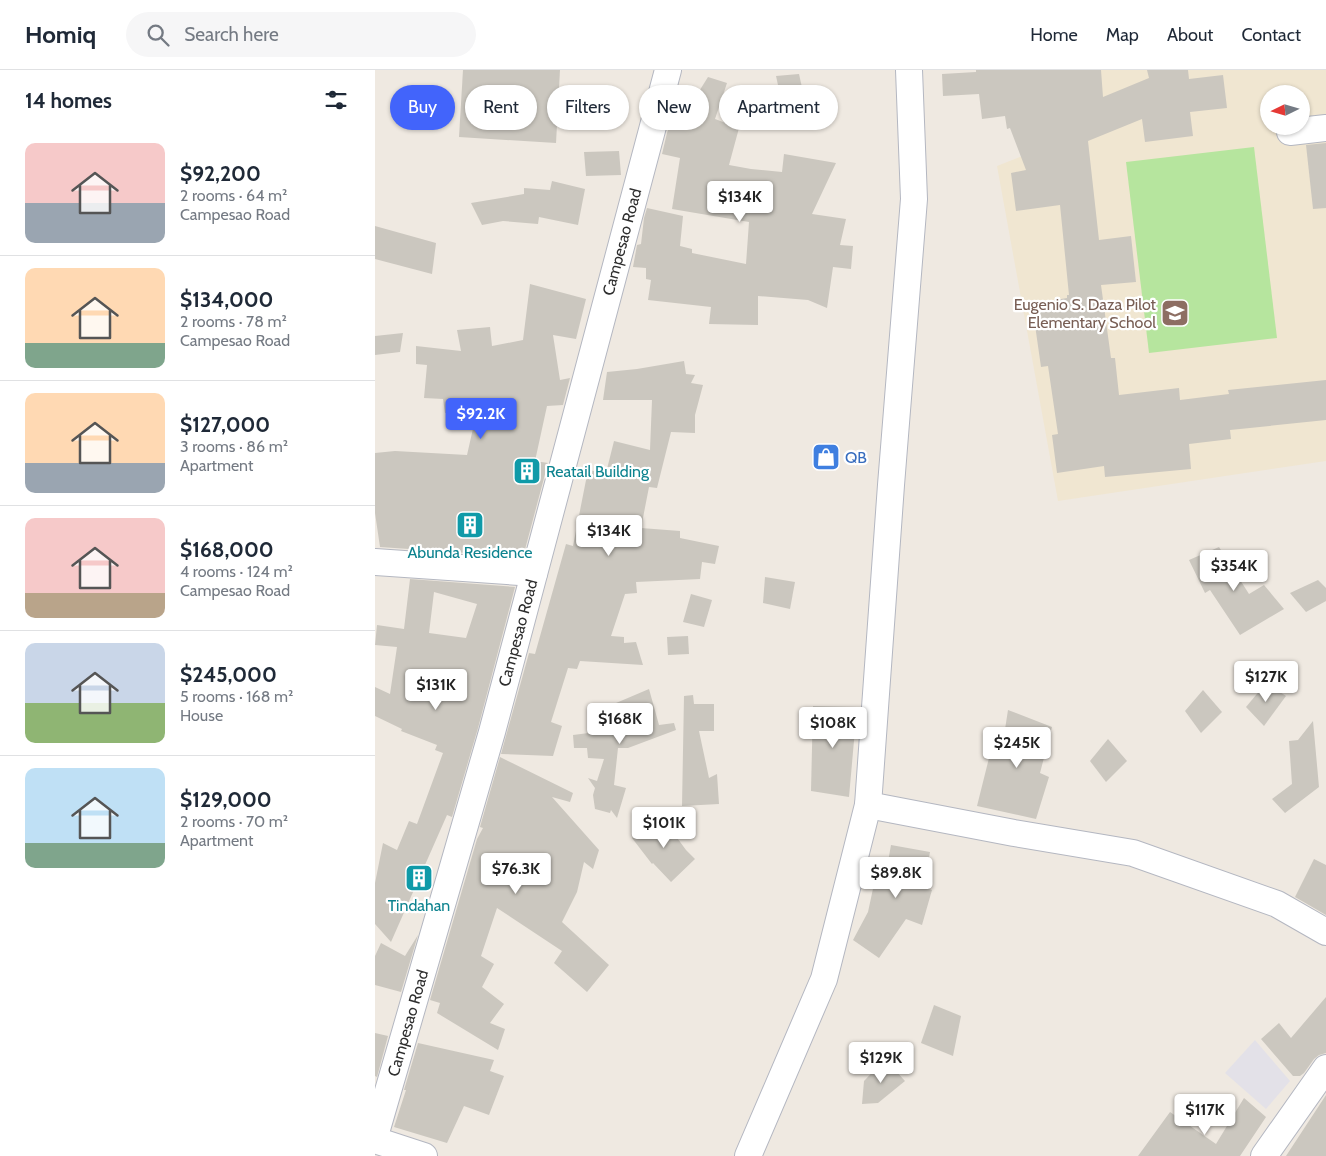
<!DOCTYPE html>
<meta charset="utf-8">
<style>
:root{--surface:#fff;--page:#f6f6f7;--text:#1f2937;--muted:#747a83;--line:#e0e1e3;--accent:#4264fb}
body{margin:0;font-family:Cabin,sans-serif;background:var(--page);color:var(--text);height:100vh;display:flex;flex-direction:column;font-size:19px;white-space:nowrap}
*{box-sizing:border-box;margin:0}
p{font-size:16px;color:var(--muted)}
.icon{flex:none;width:28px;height:28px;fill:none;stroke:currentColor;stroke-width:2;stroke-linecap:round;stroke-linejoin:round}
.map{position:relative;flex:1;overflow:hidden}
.panel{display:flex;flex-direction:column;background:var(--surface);width:375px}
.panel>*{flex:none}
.hud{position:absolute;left:15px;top:15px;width:475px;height:45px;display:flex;gap:10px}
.needle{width:32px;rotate:265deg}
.tools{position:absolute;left:885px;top:15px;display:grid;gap:10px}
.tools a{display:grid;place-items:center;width:50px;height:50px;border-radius:50%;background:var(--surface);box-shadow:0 1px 4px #0004;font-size:25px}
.price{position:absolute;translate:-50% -42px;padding:0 11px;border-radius:5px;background:#fff;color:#222;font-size:16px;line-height:32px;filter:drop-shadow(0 1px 2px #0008)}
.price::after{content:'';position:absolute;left:50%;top:30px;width:15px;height:11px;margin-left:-8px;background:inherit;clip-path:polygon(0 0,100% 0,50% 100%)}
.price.active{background:var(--accent);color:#fff}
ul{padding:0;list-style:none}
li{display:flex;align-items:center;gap:15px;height:125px;padding:0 25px}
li+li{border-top:1px solid var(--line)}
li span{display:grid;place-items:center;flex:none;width:140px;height:100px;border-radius:10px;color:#555}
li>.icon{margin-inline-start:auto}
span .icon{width:60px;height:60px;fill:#fffc;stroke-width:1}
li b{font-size:21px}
h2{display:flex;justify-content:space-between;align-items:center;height:60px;padding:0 25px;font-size:21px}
.chip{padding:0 18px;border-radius:22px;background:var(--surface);box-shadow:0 1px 4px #0004;font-size:18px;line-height:45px}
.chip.active{background:var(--accent);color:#fff}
header{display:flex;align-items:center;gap:30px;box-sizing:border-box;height:70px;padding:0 25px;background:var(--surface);border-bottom:1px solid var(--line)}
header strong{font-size:24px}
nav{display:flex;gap:28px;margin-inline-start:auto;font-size:18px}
.search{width:350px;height:45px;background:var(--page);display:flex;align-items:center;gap:12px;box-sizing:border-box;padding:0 18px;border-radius:28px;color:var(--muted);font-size:19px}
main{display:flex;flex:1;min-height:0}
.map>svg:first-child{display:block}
.industrial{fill:#e3e1e8}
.education{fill:#f0e6d1;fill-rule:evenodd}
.green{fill:#b6e59e}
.building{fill:#cbc7bf;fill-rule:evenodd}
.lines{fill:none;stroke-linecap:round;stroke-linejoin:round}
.minor-casing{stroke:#b4b7c1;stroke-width:28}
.minor{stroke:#fff;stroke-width:26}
.labels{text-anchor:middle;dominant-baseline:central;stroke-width:4.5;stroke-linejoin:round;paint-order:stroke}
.street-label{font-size:16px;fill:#2e2e2e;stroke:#fff}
.education-label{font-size:16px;fill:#785e54;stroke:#fff;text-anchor:end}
.shop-label{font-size:16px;fill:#366cbe;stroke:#fff;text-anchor:start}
.culture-label{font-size:16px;fill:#0d838f;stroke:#fff}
</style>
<header>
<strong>Homiq</strong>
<div class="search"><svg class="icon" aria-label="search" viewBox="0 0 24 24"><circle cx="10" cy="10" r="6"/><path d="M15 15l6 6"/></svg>Search here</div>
<nav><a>Home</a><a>Map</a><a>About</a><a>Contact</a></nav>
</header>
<main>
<section class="panel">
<h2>14 homes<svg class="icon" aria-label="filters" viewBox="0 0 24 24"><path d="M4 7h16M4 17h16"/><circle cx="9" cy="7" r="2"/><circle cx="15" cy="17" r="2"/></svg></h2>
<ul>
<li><span style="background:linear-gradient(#f6c9c9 60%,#9aa5b1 0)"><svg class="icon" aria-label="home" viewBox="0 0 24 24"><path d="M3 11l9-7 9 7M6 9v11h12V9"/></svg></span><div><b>$92,200</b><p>2 rooms · 64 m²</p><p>Campesao Road</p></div></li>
<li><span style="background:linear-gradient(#ffd9b3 75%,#7fa58c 0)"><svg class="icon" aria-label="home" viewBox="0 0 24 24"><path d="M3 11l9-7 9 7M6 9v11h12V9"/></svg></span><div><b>$134,000</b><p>2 rooms · 78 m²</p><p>Campesao Road</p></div></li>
<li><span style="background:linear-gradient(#ffd9b3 70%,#9aa5b1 0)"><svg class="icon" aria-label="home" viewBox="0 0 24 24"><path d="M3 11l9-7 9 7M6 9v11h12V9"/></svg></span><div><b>$127,000</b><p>3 rooms · 86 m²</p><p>Apartment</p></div></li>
<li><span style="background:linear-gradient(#f6c9c9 75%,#b9a48a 0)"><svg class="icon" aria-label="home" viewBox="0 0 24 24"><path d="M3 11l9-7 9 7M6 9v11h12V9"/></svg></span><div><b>$168,000</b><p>4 rooms · 124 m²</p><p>Campesao Road</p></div></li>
<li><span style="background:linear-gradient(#c9d6e8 60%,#8fb573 0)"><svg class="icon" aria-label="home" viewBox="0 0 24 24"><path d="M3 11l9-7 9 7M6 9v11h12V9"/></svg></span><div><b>$245,000</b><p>5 rooms · 168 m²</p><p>House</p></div></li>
<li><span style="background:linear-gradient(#bfe0f5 75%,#7fa58c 0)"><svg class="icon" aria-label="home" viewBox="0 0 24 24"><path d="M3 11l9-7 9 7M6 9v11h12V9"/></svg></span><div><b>$129,000</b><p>2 rooms · 70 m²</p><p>Apartment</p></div></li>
</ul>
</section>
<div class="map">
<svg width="951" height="1086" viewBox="0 0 951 1086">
<rect width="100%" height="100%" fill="#efe9e1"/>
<!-- industrial -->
<polygon class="industrial" points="880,970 915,1011 891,1039 850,1003"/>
<!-- education -->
<path class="education" d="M677,0H951V391L683,431L622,96L685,71ZM894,24H926V56H894Z"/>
<!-- green -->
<polygon class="green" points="879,77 902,268 774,283 751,92"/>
<!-- building -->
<g class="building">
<polygon points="88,0 185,0 181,73 84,67"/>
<polygon points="601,0 726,0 728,27 774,8 772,0 813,0 814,9 848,5 852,38 815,42 818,66 770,72 767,49 713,71 724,170 756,166 761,212 726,215 736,288 740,288 744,325 804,318 805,330 854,324 853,320 951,310 951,350 855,360 856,369 814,374 816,399 730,407 729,396 682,403 677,365 683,364 673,296 666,297 657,234 692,228 692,225 694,225 685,135 641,141 636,103 651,100 635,58 632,59 630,46 607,49 604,24 568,26 567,4 601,2"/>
<polygon points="424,4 428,22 405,24 401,6"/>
<polygon points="333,7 352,13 340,49 364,58 354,95 376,99 407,102 409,84 461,93 437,144 471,149 465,175 478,176 476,199 458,197 452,238 433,230 383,226 383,255 334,254 336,237 273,230 276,210 271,209 271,198 258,197 262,175 266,174 269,148 272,138 308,146 305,176 317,179 317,183 371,194 374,152 297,139 305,88 287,84 292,63 302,35 313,39"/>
<polygon points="951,73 951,138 938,139 931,75"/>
<polygon points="244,81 246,105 211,106 209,82"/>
<polygon points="177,111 210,119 203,155 164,147 163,154 128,151 107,155 96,133 149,124 149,118 175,120"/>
<polygon points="0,156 61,173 57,204 0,189"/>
<polygon points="155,214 211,229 201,269 178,265 185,310 195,308 188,335 172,336 160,391 173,393 148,487 5,477 0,443 0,383 20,381 92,385 102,341 70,343 68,329 49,328 52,295 41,294 41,276 86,281 82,260 115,257 117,276 148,270"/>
<polygon points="28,263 25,282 0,285 0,266"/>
<polygon points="309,291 311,304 320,305 316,313 328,315 320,345 320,363 296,362 282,418 274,417 266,458 305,461 305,468 344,476 340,494 327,492 325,509 261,512 262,523 250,524 236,566 249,567 249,573 261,572 268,595 205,591 202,599 193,598 176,652 187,656 178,686 126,684 154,583 160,584 191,474 198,476 213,400 231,403 239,371 275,380 277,330 228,330 232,302 262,299"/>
<polygon points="844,477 874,524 889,515 909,539 865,565 835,520 830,523 814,490"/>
<polygon points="390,507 420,512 415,539 388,533"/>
<path d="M35,509L140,517L103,658L77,747L72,745L16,872L0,854V813L8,773L22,780L34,751L42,754L68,683L60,680L62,675L26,661L27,659L0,646V617L15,624L22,577L0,575L2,555L29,559ZM59,522L102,534L91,568L54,563Z"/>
<polygon points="943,510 951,518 951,531 931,542 915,523"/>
<polygon points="316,524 337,530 329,557 308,552"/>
<polygon points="313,566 314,584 293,585 292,567"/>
<polygon points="891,613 911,626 889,656 871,637"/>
<polygon points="274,619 284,655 299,653 301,660 253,678 243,678 239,715 251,718 242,748 236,740 235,743 220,739 218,725 220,718 213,708 222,711 229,689 213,688 212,678 199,678 198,665 245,659 234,636"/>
<polygon points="828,620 847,642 826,663 810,641"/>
<polygon points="318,625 319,634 339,634 339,661 324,661 334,708 342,704 344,734 307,736 309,626"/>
<polygon points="438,636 482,637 474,727 436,721"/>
<polygon points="633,640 677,657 665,703 674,707 661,749 602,736 616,680 626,685"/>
<polygon points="938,651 944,717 910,743 897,729 917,714 914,671 923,670"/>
<polygon points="733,669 752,691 731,712 715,691"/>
<polygon points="125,687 198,723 195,732 177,727 224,780 218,799 209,792 202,822 187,852 234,895 212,922 179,893 187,881 122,838 106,886 119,894 107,917 129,934 115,953 130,959 123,980 62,943 65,933 55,930 102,769 108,758 105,757"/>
<polygon points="286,746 311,780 320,789 296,812 278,793 277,794 257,768"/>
<polygon points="516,775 555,782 549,817 557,820 547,855 531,849 504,888 478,870 493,842 502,800 511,803"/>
<polygon points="939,789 951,795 951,845 920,827"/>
<polygon points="43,865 26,922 0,915 0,886 6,873 30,886"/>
<polygon points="951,927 951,983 944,985 939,989 929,1003 925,1006 918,1006 886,969 904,953 916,968"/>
<polygon points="559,935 586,946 578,986 546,973"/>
<polygon points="0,963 13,966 2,1007 0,1006"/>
<polygon points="43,973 119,990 115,1001 129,1006 114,1045 89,1036 72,1073 19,1057 31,1020 29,1020"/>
<polygon points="510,989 530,1011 503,1033 487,1034 489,1011"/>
<polygon points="951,1025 951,1086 911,1086"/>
<polygon points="869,1028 891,1047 865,1086 763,1086 795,1042 841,1074"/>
</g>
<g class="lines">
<defs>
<g id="minor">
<polyline points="915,62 951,58"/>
<polyline points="0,492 159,503"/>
<polyline points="493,735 639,763 758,783 902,834 951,862"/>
<polyline points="0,1066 117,662 293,0"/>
<polyline points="0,1070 49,1086"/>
<polyline points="373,1086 449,909 493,735 516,415 539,129 534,0"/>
<polyline points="889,1086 951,998"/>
</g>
</defs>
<!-- minor casing -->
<use href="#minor" class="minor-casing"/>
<!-- minor -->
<use href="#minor" class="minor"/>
</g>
<!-- icons -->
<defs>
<symbol id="school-square" viewBox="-11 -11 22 22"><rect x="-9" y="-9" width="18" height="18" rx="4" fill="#8d6e63" stroke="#fff"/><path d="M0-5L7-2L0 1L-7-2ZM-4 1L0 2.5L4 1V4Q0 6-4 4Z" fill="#fff"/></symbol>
<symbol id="shop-square" viewBox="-11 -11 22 22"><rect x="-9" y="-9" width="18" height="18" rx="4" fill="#3f7fe0" stroke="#fff"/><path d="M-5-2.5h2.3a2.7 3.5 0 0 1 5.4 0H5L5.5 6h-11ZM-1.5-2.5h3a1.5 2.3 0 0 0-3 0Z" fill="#fff"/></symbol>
<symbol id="building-square" viewBox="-11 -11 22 22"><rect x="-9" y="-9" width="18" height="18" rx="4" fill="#0f9aa8" stroke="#fff"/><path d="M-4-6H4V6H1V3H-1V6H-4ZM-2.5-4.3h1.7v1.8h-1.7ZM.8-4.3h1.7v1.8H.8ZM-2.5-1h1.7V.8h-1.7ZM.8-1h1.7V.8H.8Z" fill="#fff"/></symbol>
</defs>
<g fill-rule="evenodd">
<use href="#school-square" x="784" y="227" width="32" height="32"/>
<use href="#shop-square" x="435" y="371" width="32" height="32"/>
<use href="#building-square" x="136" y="385" width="32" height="32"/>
<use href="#building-square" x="79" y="439" width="32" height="32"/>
<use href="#building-square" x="28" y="792" width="32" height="32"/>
</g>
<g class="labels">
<!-- street labels -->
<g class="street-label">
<text transform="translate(247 172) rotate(-75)">Campesao Road</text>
<text transform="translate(143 563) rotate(-75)">Campesao Road</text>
<text transform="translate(33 953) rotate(-74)">Campesao Road</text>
</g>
<!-- education labels -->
<g class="education-label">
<text x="781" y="234">Eugenio S. Daza Pilot<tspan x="781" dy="18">Elementary School</tspan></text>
</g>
<!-- shop labels -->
<g class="shop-label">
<text x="470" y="387">QB</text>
</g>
<!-- culture labels -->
<g class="culture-label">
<text x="171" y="401" text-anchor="start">Reatail Building</text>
<text x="95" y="482">Abunda Residence</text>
<text x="44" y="835">Tindahan</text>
</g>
</g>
</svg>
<div class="tools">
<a><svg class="needle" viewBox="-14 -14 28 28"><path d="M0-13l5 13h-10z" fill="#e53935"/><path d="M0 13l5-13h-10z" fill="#747a83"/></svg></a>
</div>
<b class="price" style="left:365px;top:153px">$134K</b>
<b class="price active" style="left:106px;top:370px">$92.2K</b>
<b class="price" style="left:234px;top:487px">$134K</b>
<b class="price" style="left:859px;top:522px">$354K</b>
<b class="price" style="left:891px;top:633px">$127K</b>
<b class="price" style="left:61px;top:641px">$131K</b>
<b class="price" style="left:245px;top:675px">$168K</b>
<b class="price" style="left:458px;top:679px">$108K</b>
<b class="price" style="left:642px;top:699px">$245K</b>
<b class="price" style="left:289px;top:779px">$101K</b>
<b class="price" style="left:141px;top:825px">$76.3K</b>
<b class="price" style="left:521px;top:829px">$89.8K</b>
<b class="price" style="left:506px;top:1014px">$129K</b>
<b class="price" style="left:830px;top:1066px">$117K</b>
<div class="hud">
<a class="chip active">Buy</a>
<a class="chip">Rent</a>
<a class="chip">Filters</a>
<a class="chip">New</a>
<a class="chip">Apartment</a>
</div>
</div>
</main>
